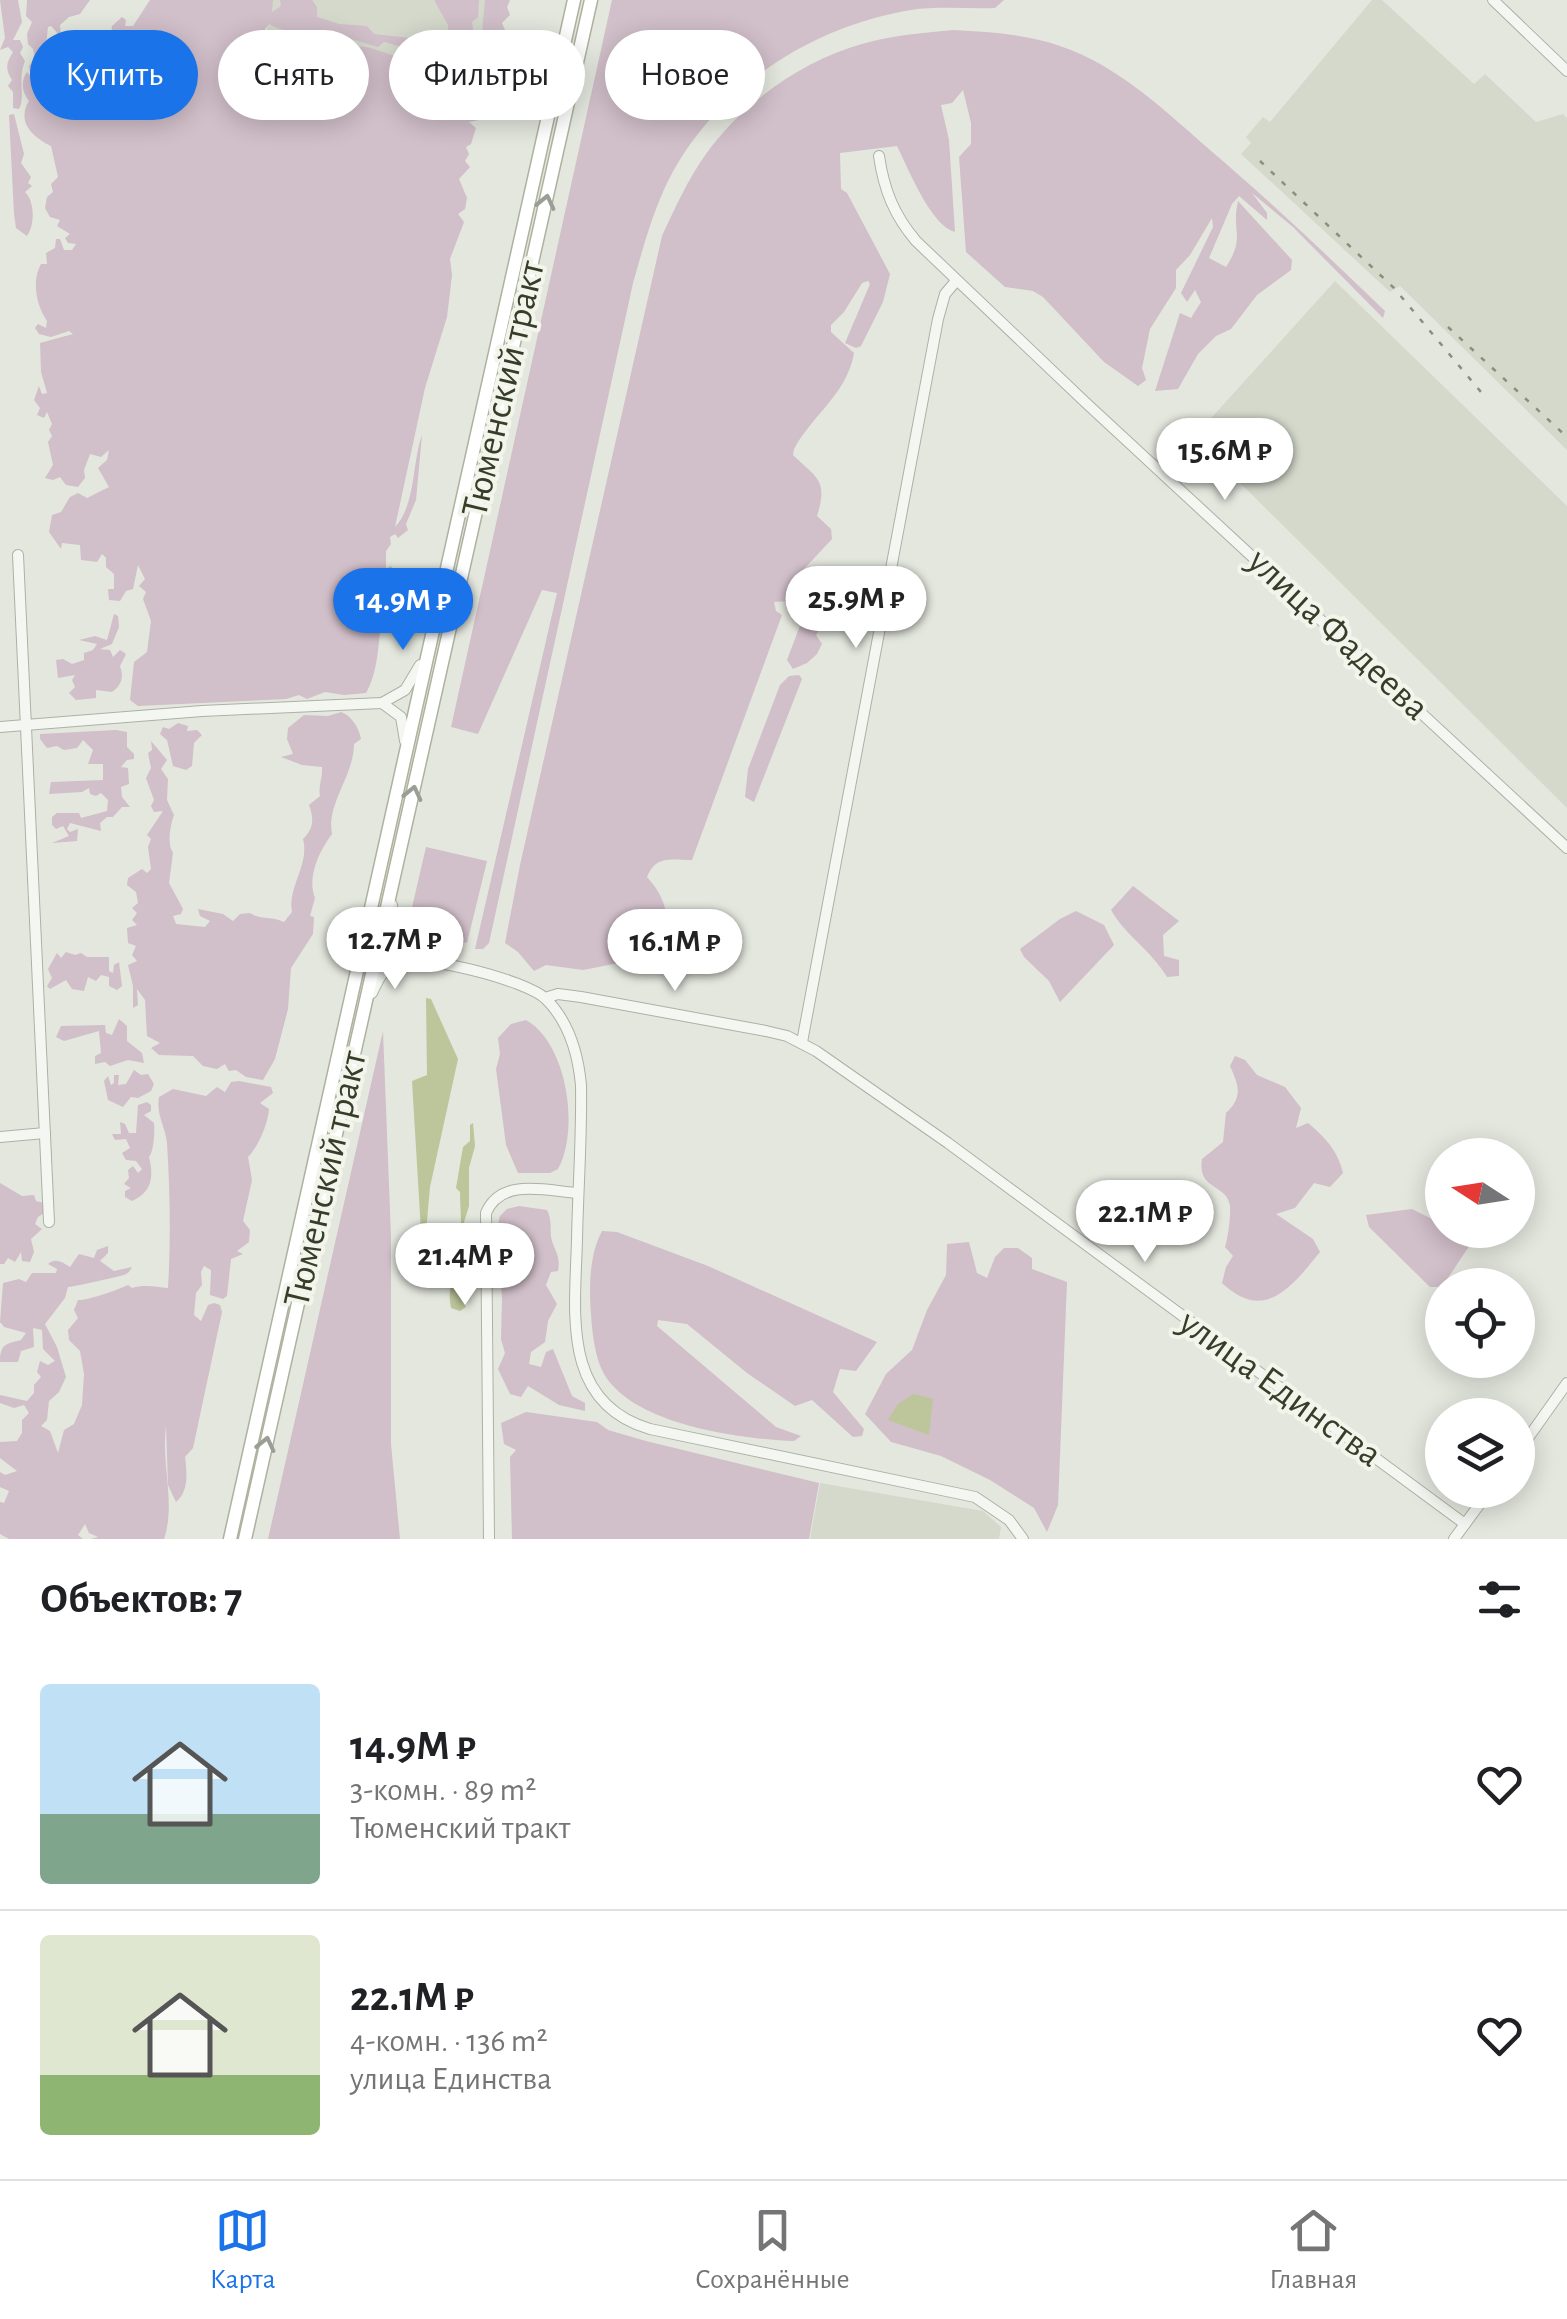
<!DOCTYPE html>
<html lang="ru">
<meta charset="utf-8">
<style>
:root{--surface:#fff;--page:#f2f2f2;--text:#202124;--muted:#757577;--line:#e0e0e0;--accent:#1a73e8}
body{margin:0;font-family:"Alegreya Sans",sans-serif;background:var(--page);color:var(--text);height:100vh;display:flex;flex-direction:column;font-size:38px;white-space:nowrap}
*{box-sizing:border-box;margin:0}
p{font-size:32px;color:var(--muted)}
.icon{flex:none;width:55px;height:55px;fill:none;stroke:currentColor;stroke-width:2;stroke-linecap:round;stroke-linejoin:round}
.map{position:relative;height:1539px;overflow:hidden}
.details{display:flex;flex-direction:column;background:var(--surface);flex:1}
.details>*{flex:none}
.hud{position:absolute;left:30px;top:30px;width:1000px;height:90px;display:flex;gap:20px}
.needle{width:65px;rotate:282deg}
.controls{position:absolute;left:1425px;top:1138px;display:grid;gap:20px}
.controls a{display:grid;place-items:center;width:110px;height:110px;border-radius:50%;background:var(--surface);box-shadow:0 5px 25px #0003;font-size:50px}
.price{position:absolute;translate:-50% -85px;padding:0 22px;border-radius:35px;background:#fff;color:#222;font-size:32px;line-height:65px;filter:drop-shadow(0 2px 5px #0008)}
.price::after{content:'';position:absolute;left:50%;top:60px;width:30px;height:22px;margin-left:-15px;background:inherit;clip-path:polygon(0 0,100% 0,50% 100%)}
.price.active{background:var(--accent);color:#fff}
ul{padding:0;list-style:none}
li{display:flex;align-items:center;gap:30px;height:250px;padding:0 40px}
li+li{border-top:2px solid var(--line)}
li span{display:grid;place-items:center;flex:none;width:280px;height:200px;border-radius:10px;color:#555}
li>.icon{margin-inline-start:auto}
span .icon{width:120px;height:120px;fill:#fffc;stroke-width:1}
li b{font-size:42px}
h2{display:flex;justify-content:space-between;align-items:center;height:120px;padding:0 40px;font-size:42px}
.pill{padding:0 35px;border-radius:45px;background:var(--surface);box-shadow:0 5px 25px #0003;font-size:35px;line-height:90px}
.pill.active{background:var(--accent);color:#fff}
.tabs{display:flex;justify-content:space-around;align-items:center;height:140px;border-top:2px solid var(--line);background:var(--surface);font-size:28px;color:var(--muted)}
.tabs a{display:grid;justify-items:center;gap:5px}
.tabs .active{color:var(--accent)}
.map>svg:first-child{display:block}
.built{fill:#d4d9cc}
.green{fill:#d1bfc9;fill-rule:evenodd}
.water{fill:#bcc69a}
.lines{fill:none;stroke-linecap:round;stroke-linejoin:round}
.minor-casing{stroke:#acb1a4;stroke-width:12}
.major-casing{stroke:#acb29e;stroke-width:15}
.minor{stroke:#f4f6f1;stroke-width:10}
.major{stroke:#fff;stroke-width:12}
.rail{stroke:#889078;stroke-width:2.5;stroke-dasharray:5 10;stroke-linecap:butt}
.oneway{stroke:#9a9e94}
.labels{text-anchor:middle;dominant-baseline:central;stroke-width:8;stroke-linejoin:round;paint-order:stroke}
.street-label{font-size:38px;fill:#363d28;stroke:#f3f5ed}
</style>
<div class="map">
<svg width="1567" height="1539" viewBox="0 0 1567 1539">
<rect width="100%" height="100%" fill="#e4e7de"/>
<!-- built -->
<g class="built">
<polygon points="273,0 489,0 474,71 266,33"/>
<polygon points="1372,0 1382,0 1474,84 1485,74 1536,122 1563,114 1567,118 1567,450 1400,286 1390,292 1241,154 1251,143 1246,137 1263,117 1270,122"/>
<polygon points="1335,281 1567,506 1567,808 1194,437"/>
<polygon points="820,1483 983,1511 1001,1527 999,1539 810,1539"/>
</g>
<!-- green -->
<g class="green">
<path d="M0,0H18L22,22L13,40H20L23,47L20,53L25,61C17,80 26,97 19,109L13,108V92L8,86L12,80C5,69 6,63 13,52L8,47L0,50L5,38Z"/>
<path d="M27,0H90L80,14L69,17L60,25L61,37L51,26L48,27L46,45L40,55L43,61L64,51L71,57L70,67L80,84L84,81C78,56 92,49 111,36L112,26L122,17L126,20L125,26H133L150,0H273L272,12L281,6L280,0H312L317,7V17L339,24L367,26L374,34L438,41L444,47L449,44L448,25L434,0H479L478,17L472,22L474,34C468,44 463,54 472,63L482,32L485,0H510L507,7L510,15L502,23L505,30L495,47L498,55L493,63L497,70L494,77L485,78V87L493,89L484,119L469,122L476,128L471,144L466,147L469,154L465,161L470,167L459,179L467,198L465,209L458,214L464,222L450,259L452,275L447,317L425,388L395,527C416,505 412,462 422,435L416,500L406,524L408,530L398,538L395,534L390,537L391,544L386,551V569L391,566L393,570C388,579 391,590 389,601C387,609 382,616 381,624C378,646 378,672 366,693L344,695L325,692L307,699L299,695L286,699L138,706L130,700L134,662L147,652L151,621L143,599L146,592L139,586L145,579L138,565L133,589L126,591L120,601L109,600L108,589H114V574L106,567V558L102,554L97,562L81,560L80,545L62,543L61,549L49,532L52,515L61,512L70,497L78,493L87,498L109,487L98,468L107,460L109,450L101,457L90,454L84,470L85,478L78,487L66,485L60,477L53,480L45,478L53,465L48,442L52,436L49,430L52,424L47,412L44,418L37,415L40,408L34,400L39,386L42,394L47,393L41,372L40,343L73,334L69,331L51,337L39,334L35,328L38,324L46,328L47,321C37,306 31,282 41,264H47L46,253L55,248L56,239H60L64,250H72L76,244L68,243L65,238L70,234L57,226L60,220L50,217L45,208L47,197L53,192L51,184L58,177L51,146C33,137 16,122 29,101C22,92 20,82 27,72L31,77L29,66L35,58L33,49L28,44L27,34L32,22L26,16ZM269,24C281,32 298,31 312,36L321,30L378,47L384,42C397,45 455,64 462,69C433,72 405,59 377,50C355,42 329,48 306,43C294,41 279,35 268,39L265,29Z"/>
<path d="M612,0H1004L995,8C968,9 937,6 911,10C809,27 715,89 668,181C652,214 643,248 633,283L489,943L483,949H475L557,593L542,590L478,734L451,727Z"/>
<path d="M954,30C989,32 1026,34 1060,46C1119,66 1164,110 1210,150C1271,202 1328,256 1385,311L1383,318L1293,227L1252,193L1267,213V220L1239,196L1232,204L1209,258L1226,267C1246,236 1231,232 1238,201L1292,260L1291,270L1257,295L1231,329L1216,336L1198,354L1178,389L1155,391L1180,313L1191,318L1201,302L1195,290L1187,302L1181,293L1213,227L1212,218L1190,255L1176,270V288L1150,329L1142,368L1146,380L1138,386L1104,362L1043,297L1033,291L1005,287L966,252L959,157L971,144V123L963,90L952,103L941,105L949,140L955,232C931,226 908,168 897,146L840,153L841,189L847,193L890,274L883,302L861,346L856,348L845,343L870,284L868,281L862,283L844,312L831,325V332L854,353C847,394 813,414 794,449L793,455C818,479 828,480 817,516L831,529L832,539L804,569L791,601L774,602L776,611L782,615L692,860C671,860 656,855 647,877C676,909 667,932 656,969L619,963L583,970L546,965L534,971L518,952L505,943L520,865L662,236C675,208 688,179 706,154C741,104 803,60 862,44C892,35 923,33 954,30Z"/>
<path d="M14,114L24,154L21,163L31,177L28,183L32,186L25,192C35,202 35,225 27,236L16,228L14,214L9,115Z"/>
<polygon points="831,569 840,570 834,596 824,602 832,607 832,617 825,620 826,630 819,630 816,635 822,644 817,654 807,663 793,669 787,660 810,599"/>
<path d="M114,614L118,616L119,627L112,644L100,649L110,650L113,657L120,650L126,654L120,666C124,677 122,685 112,692L96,690V698L76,700L69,693L75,687L72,680L75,675L58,678L56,660L63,659L72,664L84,660V653L93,650L97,644L79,640L95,636L107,640Z"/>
<polygon points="799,675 802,679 754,802 745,797 748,769 780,685 789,676"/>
<path d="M341,712C352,716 359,728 361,739L354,744C354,776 326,804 332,834C318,853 307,878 315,898L310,916L314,917L313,934L291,968L288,1009L275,1059L263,1080L246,1077L236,1070L229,1071L225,1064L217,1069L203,1066L193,1056L159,1055L151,1048L160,1043L147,1036L145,1000L137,989L138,1005L133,1008V986L128,965L137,961L132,955L136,946L128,943L127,928L137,925L132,920L137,913L132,908L138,903L136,892L127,885L128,878L142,869L147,873L151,869L148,847L151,839L147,835L163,811L154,812L151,806L154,800L146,778L151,768L148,753L152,750L151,741L167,760L161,769L168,779L167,800L174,815C170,826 167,844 173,853L169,883L183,909L181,914L173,916L176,924L205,927L210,921L200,916L198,909L223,914L233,921L240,914L250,913C260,920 272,916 284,922L292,912C287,887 310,865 303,839C314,828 314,819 309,805L320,796C318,786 323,777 322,767L302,765L281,757L293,754L287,739L288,728L304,715L328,716Z"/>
<polygon points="178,723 188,726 187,731 197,730 202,735 194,743 192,766 186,770 173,766 167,740 160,734 163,727 169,729"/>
<polygon points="116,730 127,732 127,747 134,754 134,759 127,760 121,767 128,768 129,784 121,787 122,797 130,807 122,807 113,817 107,817 100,823 101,831 70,823 67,829 70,832 78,829 77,841 52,843 69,836 63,826 56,829 52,825 52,817 57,813 79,813 81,818 107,811 108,800 101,793 96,796 90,794 89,788 82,792 49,794 51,782 103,780 103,764 88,764 93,750 83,740 77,748 64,750 57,746 47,748 40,739 40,734"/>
<polygon points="426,847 487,861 467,943 407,929"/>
<path d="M1133,886L1179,921L1163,935L1164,956L1179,960V976L1167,977C1151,950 1125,935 1111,910Z"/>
<polygon points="1076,911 1104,925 1114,945 1060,1002 1049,981 1024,957 1020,949 1060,919"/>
<polygon points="66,952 75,955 81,953 87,957 109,957 109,971 113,973 114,965 119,962 122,986 117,990 109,986 109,977 101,975 96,981 88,977 84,991 72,989 66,980 50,989 47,986 52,978 48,969 57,953 61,958"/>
<polygon points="119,1019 127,1026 127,1041 142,1053 144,1063 128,1060 110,1066 105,1062 95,1064 95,1056 101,1053 99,1031 64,1041 56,1037 61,1026 105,1025 106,1033 112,1035"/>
<path d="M526,1020C567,1043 580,1129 558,1169L550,1173H518L506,1145L496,1069L500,1054L498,1038L511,1024Z"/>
<polygon points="383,1031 391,1237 391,1444 400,1539 268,1539"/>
<path d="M1235,1056L1245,1060L1257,1075L1285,1087L1301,1108L1296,1128L1308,1123C1325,1137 1338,1151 1343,1173L1330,1187L1314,1183L1295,1208L1276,1214L1313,1239L1320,1252C1293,1285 1265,1324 1222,1283L1226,1267L1233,1256L1225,1247C1228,1238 1231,1215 1230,1206C1227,1183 1197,1191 1202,1159L1223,1142L1226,1113C1243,1097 1239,1086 1230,1066Z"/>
<polygon points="134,1070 141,1075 148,1074 154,1084 151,1091 138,1098 131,1097 123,1107 108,1100 104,1081 108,1076 111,1085 114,1083 114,1075 119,1075 118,1085 126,1084"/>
<path d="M239,1081L271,1087L273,1093L260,1103L269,1109C268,1124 258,1147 248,1157L252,1180L243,1221L250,1230L249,1242L237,1251L243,1254L231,1259L227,1296L223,1299L210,1295L211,1270L204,1266L201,1272L202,1285L196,1293L194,1315L201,1321L208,1305L214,1303L220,1305L222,1312L193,1448L185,1457C187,1473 189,1491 176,1502L168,1485L166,1426C161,1464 176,1504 164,1539H91L98,1537L89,1533L85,1524L78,1535L83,1539H9L0,1534V1502L4,1503L9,1491L0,1487V1472L5,1475L17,1471L0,1458V1442L17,1441L22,1433V1420L29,1413L24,1405L14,1408L0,1403V1395L27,1401L34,1393V1385L41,1377L37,1372L40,1361L48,1365L55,1361L43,1349L42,1330L33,1328L34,1347L21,1351L18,1362H0C0,1344 6,1344 21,1340L26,1333L4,1327L0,1322L3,1283L19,1279L26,1282L32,1273H56L57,1269L48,1264C56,1257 63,1263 70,1267L79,1254L94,1258L97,1250L108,1246V1253L100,1261L114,1271L132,1267C130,1270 129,1273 126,1274C123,1276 72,1287 68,1287L65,1298L45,1324L57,1347L66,1377L59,1392L49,1401L47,1420L41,1426L50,1431L58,1453L64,1430L74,1424L82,1405L84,1374L80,1351L69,1340L68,1330L78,1318L74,1310L78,1300C87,1301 120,1289 128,1285L132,1288C144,1284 157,1287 168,1288C171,1240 170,1191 167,1143C165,1125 156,1115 159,1097L173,1089L206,1096L217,1087L225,1092L231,1082Z"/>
<path d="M147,1102L151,1105V1111L144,1115L154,1123C155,1131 154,1151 149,1157C154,1177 152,1192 132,1201L125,1197V1191L131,1188L124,1184L129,1178L128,1170L133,1166L138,1173L142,1169L136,1161L126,1160L122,1153L130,1148L126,1139L115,1140L112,1134H121L120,1122L125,1124L129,1133H136L138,1105Z"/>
<path d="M1441,1181L1442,1230H1493L1491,1237L1481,1234C1463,1249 1456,1272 1439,1287H1430L1369,1227L1366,1215L1412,1209L1440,1223L1436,1200Z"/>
<polygon points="0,1183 22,1196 34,1195 36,1201 44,1203 46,1212 38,1217 35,1224 42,1229 31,1239 34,1252 30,1262 22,1261 21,1252 15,1262 8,1258 4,1264 0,1264"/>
<path d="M519,1206L547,1210C552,1221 550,1226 551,1237C554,1251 561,1255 558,1271L551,1272L546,1285L557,1304L548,1321L545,1342L531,1352L529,1364L541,1367L546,1352L553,1349L572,1396L585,1403V1411L559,1405L528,1386L521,1397L510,1394L498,1369L505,1353L501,1339L502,1298L497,1229L500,1216L507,1209Z"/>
<path d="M602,1231L617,1232L708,1266L877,1342L856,1371L840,1369L833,1392L864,1429L862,1436L853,1437L812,1400L795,1406L747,1373L687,1324L658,1320L657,1326L776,1427L801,1436L794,1441C740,1439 634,1425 604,1374C595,1358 592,1332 591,1314C589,1288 589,1255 602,1231Z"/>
<polygon points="969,1242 977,1273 987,1278 995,1257 1004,1248 1018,1248 1032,1258 1032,1269 1067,1282 1058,1505 1047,1532 1034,1508 990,1480 941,1456 891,1442 865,1414 886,1374 912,1350 927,1310 946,1275 947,1244"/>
<polygon points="526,1412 597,1422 608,1430 646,1441 819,1483 809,1539 512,1539 510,1457 516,1450 504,1444 501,1423"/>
</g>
<!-- water -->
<g class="water">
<polygon points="426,998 431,999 458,1059 430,1187 423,1265 412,1081 427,1075"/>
<path d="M473,1123L475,1146L469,1168V1206L464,1222L467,1247L459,1268L467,1274V1294L463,1299L466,1307L460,1311L451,1308C446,1286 458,1266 453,1244L461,1240C462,1225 460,1208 460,1192L456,1188L463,1147L470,1141V1125Z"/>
<polygon points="914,1394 933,1399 929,1435 888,1420 898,1404"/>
</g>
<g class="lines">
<defs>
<g id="minor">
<polyline points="1493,0 1567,71"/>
<path d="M879,156C884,190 894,215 916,241L1085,402L1567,848"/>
<polyline points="18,555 49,1222"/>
<polyline points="382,703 401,717 405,741"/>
<polyline points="0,727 202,711 382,703 405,690 420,665"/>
<path d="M392,905C392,932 397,948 421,960"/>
<path d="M372,993C378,981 382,969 396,963C421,953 526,980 546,999C569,1022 578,1053 581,1085C582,1136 578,1188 577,1240C575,1313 561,1403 650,1429L975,1497L1009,1520L1023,1539"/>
<polyline points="545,998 558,994 581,997 766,1031 787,1036 816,1051 948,1143 1465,1524"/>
<polyline points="802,1042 938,319 945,294 956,281"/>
<polyline points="0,1137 45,1133"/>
<polyline points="1518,1452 1567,1383"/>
<path d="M489,1539L486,1213C501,1177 547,1191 578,1193"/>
<polyline points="1454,1539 1490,1490"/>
</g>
<g id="major">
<polyline points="230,1539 574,0"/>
<polyline points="245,1539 591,0"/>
</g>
</defs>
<!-- minor casing -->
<use href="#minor" class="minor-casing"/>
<!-- major casing -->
<use href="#major" class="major-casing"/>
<!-- minor -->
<use href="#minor" class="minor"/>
<!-- major -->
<use href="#major" class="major"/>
<!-- rail -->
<g class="rail">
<polyline points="1260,161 1394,288 1486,398"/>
<polyline points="1448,327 1567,437"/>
</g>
</g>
<!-- one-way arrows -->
<defs><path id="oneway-chevron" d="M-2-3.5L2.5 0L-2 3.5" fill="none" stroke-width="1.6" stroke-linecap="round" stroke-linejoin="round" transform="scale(2.5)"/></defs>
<g class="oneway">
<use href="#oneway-chevron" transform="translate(546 202) rotate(-77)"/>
<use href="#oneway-chevron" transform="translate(413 793) rotate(-77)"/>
<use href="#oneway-chevron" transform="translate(266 1444) rotate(-77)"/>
</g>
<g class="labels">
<!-- street labels -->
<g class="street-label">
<text transform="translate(504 389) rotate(-77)">Тюменский тракт</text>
<text transform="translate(1338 635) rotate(43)">улица Фадеева</text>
<text transform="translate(326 1179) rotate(-77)">Тюменский тракт</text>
<text transform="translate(1280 1389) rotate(36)">улица Единства</text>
</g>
</g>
</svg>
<div class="controls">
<a><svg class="needle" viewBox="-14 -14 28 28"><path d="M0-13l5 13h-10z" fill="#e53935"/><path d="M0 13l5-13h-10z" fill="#757577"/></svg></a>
<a><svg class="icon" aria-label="locate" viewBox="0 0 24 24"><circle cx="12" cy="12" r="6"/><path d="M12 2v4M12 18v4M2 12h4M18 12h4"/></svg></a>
<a><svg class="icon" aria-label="layers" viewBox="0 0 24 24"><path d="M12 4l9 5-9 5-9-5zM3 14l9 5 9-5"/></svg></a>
</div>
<b class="price" style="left:1225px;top:503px">15.6M ₽</b>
<b class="price" style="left:856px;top:651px">25.9M ₽</b>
<b class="price active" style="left:403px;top:653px">14.9M ₽</b>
<b class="price" style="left:395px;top:992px">12.7M ₽</b>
<b class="price" style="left:675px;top:994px">16.1M ₽</b>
<b class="price" style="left:1145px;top:1265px">22.1M ₽</b>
<b class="price" style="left:465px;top:1308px">21.4M ₽</b>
<div class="hud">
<a class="pill active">Купить</a>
<a class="pill">Снять</a>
<a class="pill">Фильтры</a>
<a class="pill">Новое</a>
</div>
</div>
<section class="details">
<h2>Объектов: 7<svg class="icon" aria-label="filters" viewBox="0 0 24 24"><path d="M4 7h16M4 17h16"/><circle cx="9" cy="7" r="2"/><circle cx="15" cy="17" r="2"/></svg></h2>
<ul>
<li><span style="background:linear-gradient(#bfe0f5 65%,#7fa58c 0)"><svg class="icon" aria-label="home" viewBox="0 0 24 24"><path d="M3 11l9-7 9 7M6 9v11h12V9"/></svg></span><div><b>14.9M ₽</b><p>3-комн. · 89 m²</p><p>Тюменский тракт</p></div><svg class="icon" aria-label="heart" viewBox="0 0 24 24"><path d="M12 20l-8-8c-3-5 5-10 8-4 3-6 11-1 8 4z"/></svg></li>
<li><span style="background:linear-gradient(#dfe7d0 70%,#8fb573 0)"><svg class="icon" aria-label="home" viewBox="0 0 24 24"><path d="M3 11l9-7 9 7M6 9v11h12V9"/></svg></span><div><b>22.1M ₽</b><p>4-комн. · 136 m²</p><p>улица Единства</p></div><svg class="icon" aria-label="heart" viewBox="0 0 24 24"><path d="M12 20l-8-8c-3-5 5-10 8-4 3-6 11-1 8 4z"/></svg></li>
</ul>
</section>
<nav class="tabs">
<a class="active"><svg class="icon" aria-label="map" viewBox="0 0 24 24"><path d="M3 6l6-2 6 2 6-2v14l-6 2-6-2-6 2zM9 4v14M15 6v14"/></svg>Карта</a>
<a><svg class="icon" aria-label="saved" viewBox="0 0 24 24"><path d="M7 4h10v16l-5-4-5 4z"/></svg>Сохранённые</a>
<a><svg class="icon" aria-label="home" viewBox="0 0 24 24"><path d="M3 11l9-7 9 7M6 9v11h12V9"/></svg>Главная</a>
</nav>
